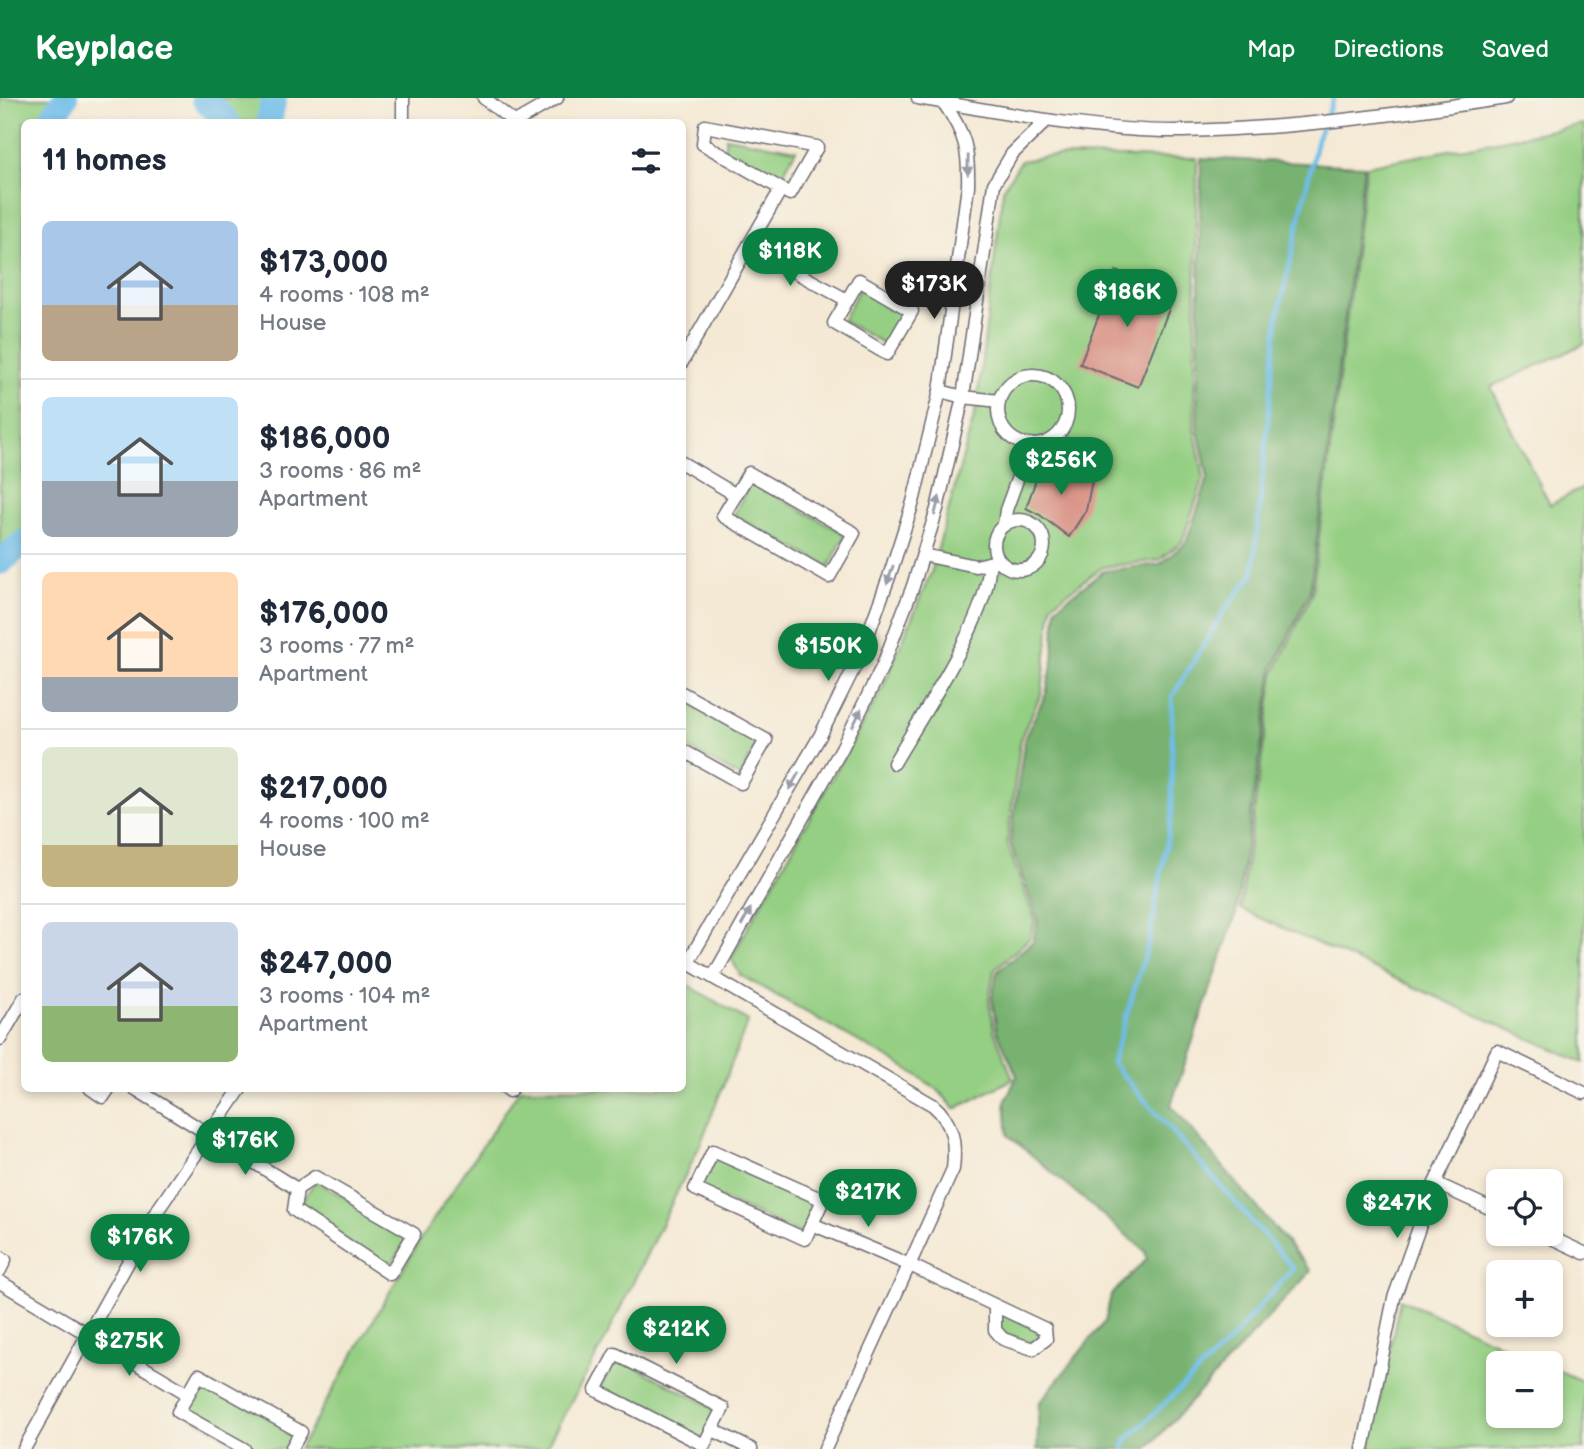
<!DOCTYPE html>
<meta charset="utf-8">
<style>
:root{--surface:#fff;--page:#f6f6f7;--text:#1f2937;--muted:#747a83;--line:#e0e1e3;--accent:#0b8043}
body{margin:0;font-family:"Balsamiq Sans",sans-serif;background:var(--page);color:var(--text);height:100vh;display:flex;flex-direction:column;font-size:26px;white-space:nowrap}
*{box-sizing:border-box;margin:0}
p{font-size:23px;color:var(--muted)}
.icon{flex:none;width:38px;height:38px;fill:none;stroke:currentColor;stroke-width:2;stroke-linecap:round;stroke-linejoin:round}
.map{position:relative;flex:1;overflow:hidden}
.sheet{position:absolute;left:21px;top:21px;width:665px;height:973px;display:flex;flex-direction:column;background:var(--surface);border-radius:10px;box-shadow:0 4px 10px #0003}
.sheet>*{flex:none}
.buttons{position:absolute;left:1486px;top:1071px;display:grid;gap:14px}
.buttons a{display:grid;place-items:center;width:77px;height:77px;border-radius:10px;background:var(--surface);box-shadow:0 4px 10px #0003;font-size:35px}
.price{position:absolute;translate:-50% -60px;padding:0 16px;border-radius:24px;background:var(--accent);color:#fff;font-size:23px;line-height:46px;filter:drop-shadow(0 2px 4px #0008)}
.price::after{content:'';position:absolute;left:50%;top:42px;width:21px;height:16px;margin-left:-10px;background:inherit;clip-path:polygon(0 0,100% 0,50% 100%)}
.price.on{background:#222;color:#fff}
ul{padding:0;list-style:none}
li{display:flex;align-items:center;gap:21px;height:175px;padding:0 21px}
li+li{border-top:2px solid var(--line)}
li span{display:grid;place-items:center;flex:none;width:196px;height:140px;border-radius:10px;color:#555}
li>.icon{margin-inline-start:auto}
span .icon{width:84px;height:84px;fill:#fffc;stroke-width:1}
li b{font-size:30px}
h2{display:flex;justify-content:space-between;align-items:center;height:84px;padding:0 21px;font-size:30px}
header{display:flex;align-items:center;gap:42px;box-sizing:border-box;height:98px;padding:0 35px;background:var(--accent);color:#fff}
header strong{font-size:33px}
nav{display:flex;gap:38px;margin-inline-start:auto;font-size:24px}
.map>svg:first-child{display:block}
.green{fill:#95cf83;stroke:#5c785f;stroke-width:2}
.forest{fill:#78b271;stroke:#4d6a56;stroke-width:2}
.lines{fill:none;stroke-linecap:round;stroke-linejoin:round}
.stream{stroke:#6ebde9;stroke-width:4.5}
.river{stroke:#6ebde9;stroke-width:26}
.building{fill:#d88f82}
.street-casing{stroke:#6c6871;stroke-width:15}
.street{stroke:#fff;stroke-width:12}
.oneway{fill:#9c9ca7}
</style>
<header>
<strong>Keyplace</strong>
<nav><a>Map</a><a>Directions</a><a>Saved</a></nav>
</header>
<div class="map">
<svg width="1584" height="1351" viewBox="0 0 1584 1351">
<rect width="100%" height="100%" fill="#f7f3e8"/>
<filter id="ink" filterUnits="userSpaceOnUse"><feTurbulence type="fractalNoise" baseFrequency=".0143" numOctaves="2"/><feDisplacementMap in="SourceGraphic" scale="14" xChannelSelector="R" yChannelSelector="G"/><feConvolveMatrix kernelMatrix="1 2 1 2 8 2 1 2 1" color-interpolation-filters="sRGB"/></filter>
<filter id="wash" filterUnits="userSpaceOnUse"><feTurbulence type="fractalNoise" baseFrequency=".00686" numOctaves="4" result="noise"/><feDisplacementMap in="SourceGraphic" scale="28" xChannelSelector="R" yChannelSelector="G"/><feGaussianBlur stdDeviation="1.57" result="paint"/><feColorMatrix in="noise" values="0 0 0 0 0 0 0 0 0 0 0 0 0 0 0 0 0 1.4 0 .05"/><feComposite in="paint" operator="in"/></filter>
<g filter="url(#wash)">
<rect width="100%" height="100%" fill="#f4e9d4"/>
<!-- green -->
<g class="green">
<polygon points="0,0 65,0 50,24 24,24 24,444 0,464"/>
<polygon points="204,0 274,0 269,24 227,24"/>
<polygon points="1584,26 1584,246 1491,289 1550,407 1584,389 1584,965 1240,811 1274,576 1312,495 1366,68"/>
<polygon points="726,39 796,52 780,82 724,51"/>
<polygon points="1049,58 1197,60 1194,330 1204,380 1182,444 1159,462 1103,469 1052,506 1042,594 1021,639 1007,746 1035,822 1030,840 994,872 989,902 994,933 1013,981 955,1011 938,992 911,973 740,877 731,860 883,589 932,472 976,311 1003,91 1021,63"/>
<polygon points="860,189 905,214 886,247 842,223"/>
<polygon points="751,385 846,436 829,469 733,417"/>
<polygon points="682,601 758,643 740,679 683,647"/>
<polygon points="683,884 748,923 700,1047 603,1246 545,1351 299,1351 421,1140 520,991 682,990"/>
<polygon points="714,1056 819,1103 804,1137 698,1090"/>
<polygon points="316,1083 409,1137 389,1172 296,1110"/>
<polygon points="1400,1201 1542,1265 1498,1265 1498,1318 1550,1318 1551,1269 1584,1284 1584,1351 1370,1351"/>
<polygon points="998,1213 1042,1233 1037,1247 999,1235"/>
<polygon points="616,1259 718,1312 703,1343 600,1290"/>
<polygon points="200,1281 297,1335 288,1351 250,1351 181,1313"/>
</g>
<!-- forest -->
<polygon class="forest" points="1201,60 1364,68 1310,493 1273,571 1236,816 1171,1007 1311,1173 1147,1351 1037,1351 1039,1305 1105,1223 1111,1197 1147,1161 1145,1153 1008,1037 1005,1004 1017,978 997,933 992,901 997,874 1033,843 1038,822 1010,745 1025,639 1046,596 1053,562 1056,509 1104,473 1160,466 1186,445 1208,380 1197,328"/>
<g class="lines">
<!-- stream -->
<polyline class="stream" points="1124,1351 1126,1342 1228,1245 1293,1170 1112,965 1149,843 1172,715 1172,599 1224,513 1253,476 1278,219 1317,41 1334,0"/>
<!-- river -->
<g class="river">
<polyline points="204,0 227,24"/>
<polyline points="50,24 65,0"/>
<polyline points="269,24 274,0"/>
<polyline points="0,464 24,444"/>
</g>
</g>
<g id="blocks">
<!-- building -->
<g class="building">
<polygon points="1116,173 1175,196 1138,289 1080,266"/>
<polygon points="1041,368 1058,374 1094,373 1086,412 1069,439 1040,417 1026,410"/>
</g>
</g>
</g>
<g filter="url(#ink)">
<use href="#blocks" fill-opacity="0" stroke="#6c6871" stroke-width="2"/>
<g class="lines">
<defs>
<g id="street">
<polyline points="403,0 403,24"/>
<polyline points="484,0 514,24"/>
<path d="M918,0C1004,15 1095,34 1183,33C1292,31 1399,16 1506,0"/>
<polyline points="515,24 557,0"/>
<polygon points="705,28 817,49 790,96 703,46"/>
<polyline points="749,149 847,202"/>
<polygon points="859,182 912,213 887,256 834,225"/>
<polyline points="682,264 781,91"/>
<circle cx="1033" cy="312" r="35"/>
<polyline points="940,293 963,299 999,303"/>
<polyline points="682,365 736,397"/>
<polygon points="749,375 854,435 829,479 723,418"/>
<circle cx="1019" cy="447" r="25"/>
<polyline points="1004,427 1006,412 1030,346"/>
<polyline points="923,457 976,468 997,463"/>
<polyline points="682,595 766,642 741,685 682,652"/>
<path d="M894,665C920,620 992,514 989,465"/>
<path d="M683,862L933,1007C953,1024 956,1045 953,1071L825,1351"/>
<path d="M688,864L820,638L860,558L889,479L913,404L940,293L968,88C969,51 965,36 944,5"/>
<polyline points="713,879 842,650 883,567 913,488 937,411 963,299 994,86 1012,56 1046,23"/>
<polyline points="0,941 24,900"/>
<polyline points="90,990 103,999 109,990"/>
<polyline points="134,990 297,1091"/>
<polyline points="506,990 510,993 512,990"/>
<polygon points="713,1053 823,1102 805,1141 695,1091"/>
<polygon points="315,1079 414,1136 390,1176 294,1112 297,1091"/>
<polyline points="1435,1085 1498,1114"/>
<polyline points="812,1126 910,1167 1045,1231 1046,1241 1033,1251 1003,1241 995,1232 995,1209"/>
<polyline points="1543,1136 1584,1155"/>
<polyline points="0,1159 5,1162 0,1172"/>
<polyline points="0,1184 188,1296"/>
<polygon points="615,1256 723,1310 704,1347 596,1292"/>
<polyline points="711,1331 751,1351"/>
<polyline points="24,1351 155,1116 241,990"/>
<polyline points="244,1351 178,1314 199,1277 301,1334 291,1351"/>
<polyline points="1363,1351 1394,1200 1435,1085 1497,953 1584,995"/>
</g>
</defs>
<!-- street casing -->
<use href="#street" class="street-casing"/>
<!-- street -->
<use href="#street" class="street"/>
</g>
<!-- one-way arrows -->
<defs><path id="oneway-solid" d="M-6-.8H1V-3.2L6.5 0L1 3.2V.8H-6Z" transform="scale(1.75)"/></defs>
<g class="oneway">
<use href="#oneway-solid" transform="translate(968 67) rotate(91)"/>
<use href="#oneway-solid" transform="translate(937 408) rotate(-75)"/>
<use href="#oneway-solid" transform="translate(890 477) rotate(109)"/>
<use href="#oneway-solid" transform="translate(857 620) rotate(-63)"/>
<use href="#oneway-solid" transform="translate(794 683) rotate(120)"/>
<use href="#oneway-solid" transform="translate(746 819) rotate(-61)"/>
</g>
</g>
</svg>
<div class="buttons">
<a><svg class="icon" aria-label="locate" viewBox="0 0 24 24"><circle cx="12" cy="12" r="6"/><path d="M12 2v4M12 18v4M2 12h4M18 12h4"/></svg></a>
<a>+</a>
<a>−</a>
</div>
<b class="price" style="left:790px;top:190px">$118K</b>
<b class="price on" style="left:934px;top:223px">$173K</b>
<b class="price" style="left:1127px;top:231px">$186K</b>
<b class="price" style="left:1061px;top:399px">$256K</b>
<b class="price" style="left:828px;top:585px">$150K</b>
<b class="price" style="left:245px;top:1079px">$176K</b>
<b class="price" style="left:868px;top:1131px">$217K</b>
<b class="price" style="left:1397px;top:1142px">$247K</b>
<b class="price" style="left:140px;top:1176px">$176K</b>
<b class="price" style="left:676px;top:1268px">$212K</b>
<b class="price" style="left:129px;top:1280px">$275K</b>
<section class="sheet">
<h2>11 homes<svg class="icon" aria-label="filters" viewBox="0 0 24 24"><path d="M4 7h16M4 17h16"/><circle cx="9" cy="7" r="2"/><circle cx="15" cy="17" r="2"/></svg></h2>
<ul>
<li><span style="background:linear-gradient(#a9c7e8 60%,#b9a48a 0)"><svg class="icon" aria-label="home" viewBox="0 0 24 24"><path d="M3 11l9-7 9 7M6 9v11h12V9"/></svg></span><div><b>$173,000</b><p>4 rooms · 108 m²</p><p>House</p></div></li>
<li><span style="background:linear-gradient(#bfe0f5 60%,#9aa5b1 0)"><svg class="icon" aria-label="home" viewBox="0 0 24 24"><path d="M3 11l9-7 9 7M6 9v11h12V9"/></svg></span><div><b>$186,000</b><p>3 rooms · 86 m²</p><p>Apartment</p></div></li>
<li><span style="background:linear-gradient(#ffd9b3 75%,#9aa5b1 0)"><svg class="icon" aria-label="home" viewBox="0 0 24 24"><path d="M3 11l9-7 9 7M6 9v11h12V9"/></svg></span><div><b>$176,000</b><p>3 rooms · 77 m²</p><p>Apartment</p></div></li>
<li><span style="background:linear-gradient(#dfe7d0 70%,#c2b280 0)"><svg class="icon" aria-label="home" viewBox="0 0 24 24"><path d="M3 11l9-7 9 7M6 9v11h12V9"/></svg></span><div><b>$217,000</b><p>4 rooms · 100 m²</p><p>House</p></div></li>
<li><span style="background:linear-gradient(#c9d6e8 60%,#8fb573 0)"><svg class="icon" aria-label="home" viewBox="0 0 24 24"><path d="M3 11l9-7 9 7M6 9v11h12V9"/></svg></span><div><b>$247,000</b><p>3 rooms · 104 m²</p><p>Apartment</p></div></li>
</ul>
</section>
</div>
